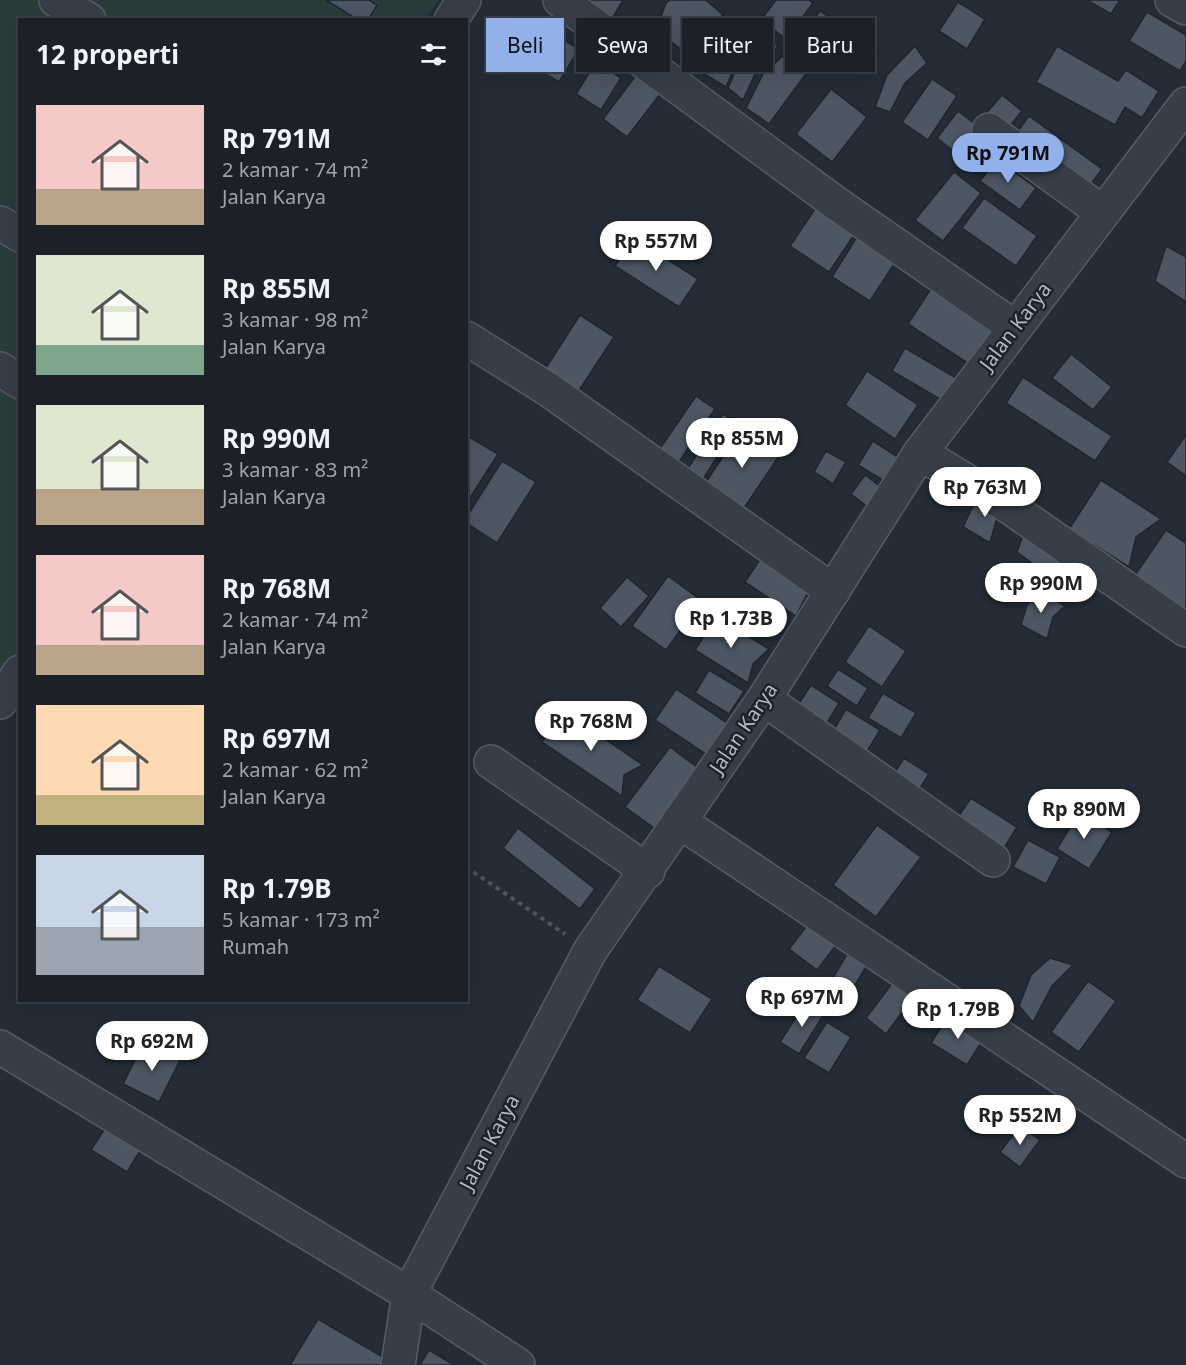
<!DOCTYPE html>
<html lang="id">
<meta charset="utf-8">
<style>
:root{--surface:#1c2129;--page:#252931;--text:#f1f3f6;--muted:#a0a3a8;--line:#3a3e46;--accent:#92b0ea}
body{margin:0;font-family:"Noto Sans",sans-serif;background:var(--page);color:var(--text);height:100vh;display:flex;flex-direction:column;font-size:22px;white-space:nowrap}
*{box-sizing:border-box;margin:0}
p{font-size:20px;color:var(--muted)}
.icon{flex:none;width:33px;height:33px;fill:none;stroke:currentColor;stroke-width:2;stroke-linecap:round;stroke-linejoin:round}
.map{position:relative;flex:1;overflow:hidden}
.drawer{position:absolute;left:18px;top:18px;width:450px;height:984px;display:flex;flex-direction:column;background:var(--surface);border-radius:0px;box-shadow:0 6px 24px #0002,0 0 0 2px var(--line)}
.drawer>*{flex:none}
.hud{position:absolute;left:486px;top:18px;width:570px;height:54px;display:flex;gap:12px}
.price{position:absolute;translate:-50% -51px;padding:0 14px;border-radius:21px;background:#fff;color:#222;font-size:20px;line-height:39px;filter:drop-shadow(0 2px 3px #0008)}
.price::after{content:'';position:absolute;left:50%;top:36px;width:18px;height:14px;margin-left:-9px;background:inherit;clip-path:polygon(0 0,100% 0,50% 100%)}
.price.current{background:var(--accent);color:#111}
ul{padding:0;list-style:none}
li{display:flex;align-items:center;gap:18px;height:150px;padding:0 18px}
li span{display:grid;place-items:center;flex:none;width:168px;height:120px;border-radius:0px;color:#555}
li>.icon{margin-inline-start:auto}
span .icon{width:72px;height:72px;fill:#fffc;stroke-width:1}
li b{font-size:26px}
h2{display:flex;justify-content:space-between;align-items:center;height:72px;padding:0 18px;font-size:26px}
.pill{padding:0 21px;border-radius:0px;background:var(--surface);box-shadow:0 6px 24px #0002,0 0 0 2px var(--line);font-size:21px;line-height:54px}
.pill.current{background:var(--accent);color:#111}
.map>svg:first-child{display:block}
.green{fill:#2b3c3d}
.building{fill:#4d5663;stroke:#1f252f;stroke-width:1.5}
.lines{fill:none;stroke-linecap:round;stroke-linejoin:round}
.minor-casing{stroke:#565c66;stroke-width:36}
.path{stroke:#48575a;stroke-width:4;stroke-dasharray:4.5 4.5;stroke-linecap:butt}
.minor{stroke:#383e48;stroke-width:33}
.labels{text-anchor:middle;dominant-baseline:central;stroke-width:5;stroke-linejoin:round;paint-order:stroke}
.street-label{font-size:20px;fill:#b3b9c4;stroke:#1d232d}
</style>
<div class="map">
<svg width="1186" height="1365" viewBox="0 0 1186 1365">
<rect width="100%" height="100%" fill="#252c37"/>
<!-- green -->
<polygon class="green" points="0,0 439,0 425,20 20,20 20,650 0,684"/>
<!-- building -->
<g class="building">
<polygon points="326,0 369,0 377,5 368,20 358,20"/>
<polygon points="591,0 623,0 610,22 586,7"/>
<polygon points="670,0 706,0 723,15 700,32 692,58 656,30 666,3"/>
<polygon points="776,0 809,0 813,3 786,39 761,20"/>
<polygon points="1087,0 1120,0 1111,14"/>
<polygon points="958,2 985,19 967,49 939,31"/>
<polygon points="820,11 837,23 811,56 795,44"/>
<polygon points="1147,12 1186,35 1186,61 1180,71 1129,41"/>
<polygon points="731,19 757,38 738,59 726,87 696,69 711,39"/>
<polygon points="533,21 579,49 559,82 513,55"/>
<polygon points="762,34 778,46 757,70 743,100 728,88 741,58"/>
<polygon points="915,46 927,63 905,83 890,112 875,107 887,75"/>
<polygon points="1057,46 1118,81 1126,70 1159,91 1142,118 1125,107 1115,125 1036,82"/>
<polygon points="785,54 808,71 769,124 746,108 763,74"/>
<polygon points="596,62 621,78 601,110 576,94"/>
<polygon points="640,70 664,89 627,137 603,119"/>
<polygon points="932,79 957,96 928,140 902,122"/>
<polygon points="831,89 867,117 832,162 796,134"/>
<polygon points="1002,95 1022,111 1004,133 983,117"/>
<polygon points="958,111 993,138 977,145 971,165 937,138"/>
<polygon points="1029,116 1102,169 1091,184 1018,131"/>
<polygon points="997,159 1036,188 1020,210 980,181"/>
<polygon points="954,172 981,193 943,241 915,220"/>
<polygon points="984,198 1037,236 1016,266 962,228"/>
<polygon points="819,203 858,229 829,272 790,246"/>
<polygon points="857,237 896,261 870,301 832,277"/>
<polygon points="634,238 698,279 679,307 615,266"/>
<polygon points="1166,246 1186,257 1186,302 1155,281"/>
<polygon points="934,284 1002,327 975,368 908,324"/>
<polygon points="580,315 614,337 576,395 542,374"/>
<polygon points="905,348 963,382 950,405 892,371"/>
<polygon points="1071,354 1112,387 1093,410 1052,378"/>
<polygon points="867,371 918,405 895,439 845,405"/>
<polygon points="1023,377 1112,436 1095,461 1006,403"/>
<polygon points="696,396 715,409 678,463 659,450"/>
<polygon points="723,414 738,424 703,479 687,470"/>
<polygon points="743,427 781,453 742,511 704,485"/>
<polygon points="466,435 498,454 466,504"/>
<polygon points="1186,435 1186,476 1167,462"/>
<polygon points="873,441 901,459 886,482 858,465"/>
<polygon points="826,451 846,462 833,484 814,472"/>
<polygon points="502,461 536,482 497,543 466,523 466,518"/>
<polygon points="865,475 889,493 874,512 851,494"/>
<polygon points="1101,480 1161,519 1136,537 1129,567 1069,529"/>
<polygon points="983,494 1010,511 996,521 990,543 963,527 972,508"/>
<polygon points="1166,530 1186,543 1186,606 1181,615 1131,581"/>
<polygon points="1023,535 1061,562 1055,580 1017,552"/>
<polygon points="761,558 808,592 796,616 745,582"/>
<polygon points="668,576 702,601 666,650 632,626"/>
<polygon points="627,577 649,596 621,627 600,608"/>
<polygon points="1039,591 1065,606 1053,617 1047,639 1021,625 1027,605"/>
<polygon points="716,617 769,649 753,664 748,683 695,650"/>
<polygon points="869,626 906,651 882,687 845,662"/>
<polygon points="838,669 868,688 857,706 827,686"/>
<polygon points="709,670 744,691 729,714 695,693"/>
<polygon points="811,685 839,703 827,723 798,705"/>
<polygon points="676,689 736,729 715,760 655,720"/>
<polygon points="883,693 916,713 901,738 868,718"/>
<polygon points="846,709 880,730 866,753 832,733"/>
<polygon points="564,711 643,765 624,775 622,796 542,742"/>
<polygon points="670,747 705,773 661,833 625,807"/>
<polygon points="904,758 929,774 917,793 892,777"/>
<polygon points="971,798 1017,827 1001,853 954,823"/>
<polygon points="1079,812 1112,832 1089,869 1057,849"/>
<polygon points="877,825 921,857 876,917 833,885"/>
<polygon points="518,828 595,889 580,909 503,848"/>
<polygon points="1028,840 1060,857 1046,884 1013,867"/>
<polygon points="816,914 844,935 817,970 789,949"/>
<polygon points="853,944 873,955 846,1000 827,988"/>
<polygon points="1050,958 1073,965 1052,986 1033,1022 1019,1006 1031,975"/>
<polygon points="659,966 712,999 690,1033 637,1000"/>
<polygon points="900,973 920,988 886,1034 866,1018"/>
<polygon points="1088,981 1116,1001 1079,1052 1051,1032"/>
<polygon points="806,1002 824,1014 799,1054 780,1042"/>
<polygon points="949,1015 984,1038 967,1065 931,1043"/>
<polygon points="827,1022 851,1037 829,1073 804,1058"/>
<polygon points="144,1042 180,1060 159,1102 123,1084"/>
<polygon points="111,1119 146,1141 127,1172 91,1150"/>
<polygon points="1020,1126 1040,1140 1020,1167 1000,1152"/>
<polygon points="318,1319 388,1360 385,1365 290,1365"/>
<polygon points="429,1350 454,1365 420,1365"/>
</g>
<g class="lines">
<defs>
<g id="minor">
<polyline points="56,0 89,20"/>
<polyline points="560,0 837,204 1014,327"/>
<polyline points="1172,0 1186,8"/>
<polyline points="451,20 464,0"/>
<polyline points="989,130 1102,212"/>
<polyline points="0,223 20,235"/>
<polyline points="466,338 549,390 833,591"/>
<polyline points="0,369 20,382"/>
<polyline points="920,453 1008,506 1186,630"/>
<polyline points="764,699 993,860"/>
<polyline points="0,702 20,672"/>
<polyline points="491,762 648,871"/>
<polyline points="679,821 1186,1161"/>
<polyline points="0,1047 409,1294 518,1365"/>
<polyline points="398,1365 409,1294 590,951 764,699 920,453 1186,104"/>
</g>
</defs>
<!-- minor casing -->
<use href="#minor" class="minor-casing"/>
<!-- path -->
<polyline class="path" points="466,867 565,934"/>
<!-- minor -->
<use href="#minor" class="minor"/>
</g>
<g class="labels">
<!-- street labels -->
<g class="street-label">
<text transform="translate(1015 326) rotate(-53)">Jalan Karya</text>
<text transform="translate(743 728) rotate(-56)">Jalan Karya</text>
<text transform="translate(489 1142) rotate(-62)">Jalan Karya</text>
</g>
</g>
</svg>
<b class="price current" style="left:1008px;top:184px">Rp 791M</b>
<b class="price" style="left:656px;top:272px">Rp 557M</b>
<b class="price" style="left:742px;top:469px">Rp 855M</b>
<b class="price" style="left:985px;top:518px">Rp 763M</b>
<b class="price" style="left:1041px;top:614px">Rp 990M</b>
<b class="price" style="left:731px;top:649px">Rp 1.73B</b>
<b class="price" style="left:591px;top:752px">Rp 768M</b>
<b class="price" style="left:1084px;top:840px">Rp 890M</b>
<b class="price" style="left:802px;top:1028px">Rp 697M</b>
<b class="price" style="left:958px;top:1040px">Rp 1.79B</b>
<b class="price" style="left:152px;top:1072px">Rp 692M</b>
<b class="price" style="left:1020px;top:1146px">Rp 552M</b>
<div class="hud">
<a class="pill current">Beli</a>
<a class="pill">Sewa</a>
<a class="pill">Filter</a>
<a class="pill">Baru</a>
</div>
<section class="drawer">
<h2>12 properti<svg class="icon" aria-label="filters" viewBox="0 0 24 24"><path d="M4 7h16M4 17h16"/><circle cx="9" cy="7" r="2"/><circle cx="15" cy="17" r="2"/></svg></h2>
<ul>
<li><span style="background:linear-gradient(#f6c9c9 70%,#b9a48a 0)"><svg class="icon" aria-label="home" viewBox="0 0 24 24"><path d="M3 11l9-7 9 7M6 9v11h12V9"/></svg></span><div><b>Rp 791M</b><p>2 kamar · 74 m²</p><p>Jalan Karya</p></div></li>
<li><span style="background:linear-gradient(#dfe7d0 75%,#7fa58c 0)"><svg class="icon" aria-label="home" viewBox="0 0 24 24"><path d="M3 11l9-7 9 7M6 9v11h12V9"/></svg></span><div><b>Rp 855M</b><p>3 kamar · 98 m²</p><p>Jalan Karya</p></div></li>
<li><span style="background:linear-gradient(#dfe7d0 70%,#b9a48a 0)"><svg class="icon" aria-label="home" viewBox="0 0 24 24"><path d="M3 11l9-7 9 7M6 9v11h12V9"/></svg></span><div><b>Rp 990M</b><p>3 kamar · 83 m²</p><p>Jalan Karya</p></div></li>
<li><span style="background:linear-gradient(#f6c9c9 75%,#b9a48a 0)"><svg class="icon" aria-label="home" viewBox="0 0 24 24"><path d="M3 11l9-7 9 7M6 9v11h12V9"/></svg></span><div><b>Rp 768M</b><p>2 kamar · 74 m²</p><p>Jalan Karya</p></div></li>
<li><span style="background:linear-gradient(#ffd9b3 75%,#c2b280 0)"><svg class="icon" aria-label="home" viewBox="0 0 24 24"><path d="M3 11l9-7 9 7M6 9v11h12V9"/></svg></span><div><b>Rp 697M</b><p>2 kamar · 62 m²</p><p>Jalan Karya</p></div></li>
<li><span style="background:linear-gradient(#c9d6e8 60%,#9aa5b1 0)"><svg class="icon" aria-label="home" viewBox="0 0 24 24"><path d="M3 11l9-7 9 7M6 9v11h12V9"/></svg></span><div><b>Rp 1.79B</b><p>5 kamar · 173 m²</p><p>Rumah</p></div></li>
</ul>
</section>
</div>
